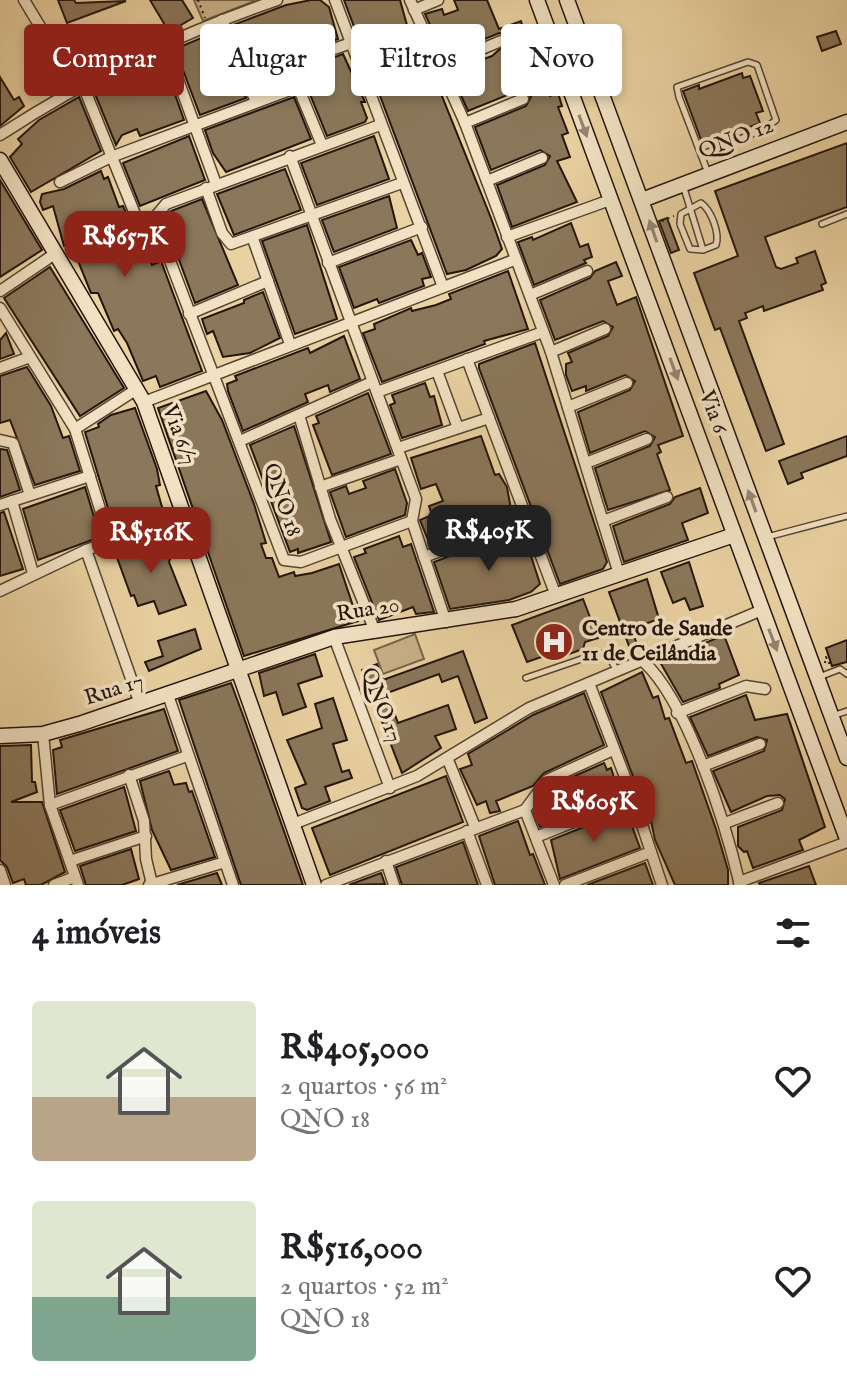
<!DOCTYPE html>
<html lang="pt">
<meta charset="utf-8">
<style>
:root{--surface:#fff;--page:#f2f2f2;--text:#202124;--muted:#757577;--accent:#8f2418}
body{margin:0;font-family:"IM FELL English",serif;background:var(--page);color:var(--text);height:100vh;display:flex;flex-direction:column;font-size:30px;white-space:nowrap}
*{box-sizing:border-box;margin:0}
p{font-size:26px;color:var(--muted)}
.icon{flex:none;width:44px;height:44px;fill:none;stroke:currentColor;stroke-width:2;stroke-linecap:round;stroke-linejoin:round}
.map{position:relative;height:885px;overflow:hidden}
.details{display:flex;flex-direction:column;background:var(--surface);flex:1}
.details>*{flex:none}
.guide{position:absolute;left:24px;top:24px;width:800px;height:72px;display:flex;gap:16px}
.price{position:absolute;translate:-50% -68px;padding:0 18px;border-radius:16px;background:var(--accent);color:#fff;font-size:26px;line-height:52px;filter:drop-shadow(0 2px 4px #0008)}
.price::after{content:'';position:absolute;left:50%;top:48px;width:24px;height:18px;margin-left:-12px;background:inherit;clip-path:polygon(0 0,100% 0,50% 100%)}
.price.on{background:#222;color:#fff}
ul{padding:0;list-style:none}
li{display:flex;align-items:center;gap:24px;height:200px;padding:0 32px}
li span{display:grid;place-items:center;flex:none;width:224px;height:160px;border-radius:8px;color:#555}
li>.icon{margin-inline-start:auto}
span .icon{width:96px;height:96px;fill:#fffc;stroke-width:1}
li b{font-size:34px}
h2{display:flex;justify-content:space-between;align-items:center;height:96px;padding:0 32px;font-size:34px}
.chip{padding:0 28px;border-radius:8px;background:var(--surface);box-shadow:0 4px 12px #0003;font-size:28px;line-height:72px}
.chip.on{background:var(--accent);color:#fff}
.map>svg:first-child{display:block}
.green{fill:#c9b288;stroke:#76644a;stroke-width:2}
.building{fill:#8b775a;stroke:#23150c;stroke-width:2}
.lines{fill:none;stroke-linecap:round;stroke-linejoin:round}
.lane-casing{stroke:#554432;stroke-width:8}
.street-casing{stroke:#554432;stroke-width:13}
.secondary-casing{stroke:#23150c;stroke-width:17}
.path{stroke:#23150c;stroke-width:2;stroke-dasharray:2 4;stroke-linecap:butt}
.lane{stroke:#f2e2c3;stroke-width:5}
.street{stroke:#f2e2c3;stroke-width:10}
.secondary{stroke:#f2e2c3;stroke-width:14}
.oneway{fill:#958671}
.labels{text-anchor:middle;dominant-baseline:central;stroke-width:7;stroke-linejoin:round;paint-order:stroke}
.street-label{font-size:22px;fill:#23150c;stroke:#f2e2c3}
.poi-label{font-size:22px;font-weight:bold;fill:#23150c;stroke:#f2e2c3;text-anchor:start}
</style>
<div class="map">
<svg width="847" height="885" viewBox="0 0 847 885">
<rect width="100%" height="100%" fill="#ebd2a2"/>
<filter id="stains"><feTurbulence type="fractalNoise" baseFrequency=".0025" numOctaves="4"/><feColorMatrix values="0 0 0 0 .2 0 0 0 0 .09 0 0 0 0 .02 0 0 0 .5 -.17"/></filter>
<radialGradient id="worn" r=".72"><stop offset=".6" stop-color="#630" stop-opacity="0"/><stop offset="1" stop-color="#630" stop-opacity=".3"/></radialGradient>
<!-- green -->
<g class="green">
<polygon points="194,0 257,0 203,21"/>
<polygon points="415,634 424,659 383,674 374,650"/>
</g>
<!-- building -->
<g class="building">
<polygon points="58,0 74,0 76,3 126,1 67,23"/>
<polygon points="150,0 182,0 193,18 169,32"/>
<polygon points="311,0 320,0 329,7 338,39 251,70 233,25 286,5"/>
<polygon points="344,0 400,0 410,36 416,35 425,66 429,64 491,218 502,249 496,256 466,270 447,274"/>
<polygon points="454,0 487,0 499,29 521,21 522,25 533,25 553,78 545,81 550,96 558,93 562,106 558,107 568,133 562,135 570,157 557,161 577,202 512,227 497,185 545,165 550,156 540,150 491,170 475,127 526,106 531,97 525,91 510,94 468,111 450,71 492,56 509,41 506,35 499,33 444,56 425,14 442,9 444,15 458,10"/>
<polygon points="218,31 246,98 200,115 175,49"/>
<polygon points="836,31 841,44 822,51 817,37"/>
<polygon points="343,54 365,102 361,102 367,118 365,122 327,136 300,70"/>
<polygon points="162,58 184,120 140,136 137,129 122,135 116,145 93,89 111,80 117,79 119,83 138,75 132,69"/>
<polygon points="742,73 743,78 750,76 763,111 756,113 760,123 703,145 683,91 699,85 699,89"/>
<polygon points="0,77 14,100 19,97 24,106 0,126"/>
<polygon points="79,97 101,151 31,192 10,157 22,144 18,139 39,120"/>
<polygon points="294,97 311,139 226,172 213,153 205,130"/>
<polygon points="189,136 205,180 140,206 123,163"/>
<polygon points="374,136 389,179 317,205 301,163"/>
<polygon points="847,143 847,207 765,237 776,267 781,269 798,263 796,258 815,251 826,283 821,285 823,290 764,311 763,306 745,313 747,318 739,321 784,444 766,451 720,328 715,330 694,273 738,256 715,191"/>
<polygon points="285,169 301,210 234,235 217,194"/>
<polygon points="101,171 104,179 108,177 119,207 123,206 140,244 144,242 152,265 161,261 202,371 160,387 156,376 143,381 127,343 118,329 114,331 98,293 91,293 74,251 71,252 68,245 64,246 53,206 43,210 40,202 42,194 64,189"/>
<polygon points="0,180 42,250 0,277"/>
<polygon points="389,196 397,228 334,252 322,220"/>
<polygon points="202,199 238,285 195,303 164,219 171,211"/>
<polygon points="667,218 679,250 671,253 659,221"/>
<polygon points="571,223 580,247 588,244 592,257 584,260 586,263 534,285 518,242 532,237 533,240"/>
<polygon points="307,225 337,319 295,334 262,241"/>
<polygon points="411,240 418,255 422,253 431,277 422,279 424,286 379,303 377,299 354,308 339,267"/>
<polygon points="616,262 622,276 608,281 617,305 636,297 683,436 658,445 661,452 657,454 670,490 608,510 595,468 650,446 655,437 645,431 590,453 578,412 630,390 635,381 625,375 586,391 586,386 572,391 566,375 566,364 572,362 568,353 608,336 613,327 603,321 555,340 540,300 590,278 595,271"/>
<polygon points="50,267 124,388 80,416 4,298"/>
<polygon points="508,271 528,329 484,341 485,344 382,382 363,333 375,329 374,324 411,308 412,311 436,305 451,299 449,294"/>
<polygon points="263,292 280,338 250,353 223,357 213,331 207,334 202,319 244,303 244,300"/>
<polygon points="6,333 14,354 0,359 0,340"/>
<polygon points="344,336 360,379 330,392 328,385 305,394 308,402 243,431 228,391 227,384 237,380 235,376 308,348 310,353"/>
<polygon points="535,343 607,562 603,569 560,584 479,368 479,364"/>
<polygon points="27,367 51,406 63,438 69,436 80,471 35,485 10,420 0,423 0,376"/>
<polygon points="425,383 430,397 434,396 442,425 402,438 390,405 395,403 392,395"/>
<polygon points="206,391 222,420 254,504 266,543 261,544 266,558 272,558 279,577 294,572 295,576 312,573 339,564 358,621 244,656 158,408"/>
<polygon points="368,393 391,454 332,475 313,425 319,423 316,416"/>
<polygon points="135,408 157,469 160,485 156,486 164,514 115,531 85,432 99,427 98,424 111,415"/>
<polygon points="294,426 331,542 298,553 298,549 290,552 250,445"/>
<polygon points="481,436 495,475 499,474 507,487 512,515 430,545 420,520 432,515 429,506 443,501 436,484 421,489 411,458"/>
<polygon points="847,436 847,456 801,473 803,478 788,484 779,461"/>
<polygon points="0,449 7,450 20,490 0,497"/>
<polygon points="395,469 407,503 405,515 346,537 330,492 346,486 349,494 366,488 363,481"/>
<polygon points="85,487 100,537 38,560 23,509"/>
<polygon points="700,488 708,513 682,523 688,540 624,562 613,526 670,504 675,497"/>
<polygon points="4,512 23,569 0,576 0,513"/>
<polygon points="522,528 540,584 531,592 509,600 450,609 434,562 489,541 494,544 514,537 512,532"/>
<polygon points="399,536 403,547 411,544 434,612 416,614 413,607 379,620 354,557 366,553 364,549"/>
<polygon points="165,538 171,556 169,562 186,605 159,614 154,601 138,606 134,595 131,596 115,552 148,540 149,543"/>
<polygon points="689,562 703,606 690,610 685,598 673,603 661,572"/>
<polygon points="647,579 659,619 631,629 637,644 629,646 609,592"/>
<polygon points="583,599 598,638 585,642 583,649 564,656 568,641 564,631 545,638 550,654 527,662 512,625"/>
<polygon points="195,629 201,649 149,671 145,662 163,656 158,641"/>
<polygon points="724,635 739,675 719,684 720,688 683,702 660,662"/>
<polygon points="847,640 847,662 832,666 826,648"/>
<polygon points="463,651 487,718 475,723 458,676 442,682 439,674 387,693 398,723 448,705 456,729 435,736 441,748 402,773 362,670 377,664 383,680"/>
<polygon points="315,654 322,676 298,684 306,707 283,715 276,692 264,696 259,673"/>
<polygon points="642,672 653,698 658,696 665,719 669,718 686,763 692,761 716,829 728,870 728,885 675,885 655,840 648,806 645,808 601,692"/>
<polygon points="231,683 244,718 303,885 241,885 179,700"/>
<polygon points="584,693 604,745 544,773 533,786 496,801 500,811 490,813 486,801 477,805 460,769 472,765 468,754 533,715"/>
<polygon points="746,695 755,720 787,714 825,827 799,840 803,850 753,868 747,851 744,852 738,846 738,827 782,810 785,799 780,795 767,796 731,812 713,771 764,751 767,740 757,737 708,756 690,717"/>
<polygon points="333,698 347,740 333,744 342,772 349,770 352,778 325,787 330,801 307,810 302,808 295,788 306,784 287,740 322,728 315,704"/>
<polygon points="164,709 178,751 57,794 53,750 62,747 60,740"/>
<polygon points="31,745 32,782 35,782 37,792 11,802 42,802 65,872 41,885 26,885 24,879 13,883 7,867 0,860 0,746"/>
<polygon points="604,763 607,770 611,768 619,794 540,827 534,811 552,786"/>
<polygon points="169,771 174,785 186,783 189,792 192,791 215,857 171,870 152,830 140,781"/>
<polygon points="446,776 463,822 330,875 312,828"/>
<polygon points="124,787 136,831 75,851 60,810"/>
<polygon points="626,810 640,848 560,879 551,840"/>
<polygon points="518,821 530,855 533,854 545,885 495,885 479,836"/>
<polygon points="463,842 478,885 402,885 396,867"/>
<polygon points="131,849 139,879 122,885 86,885 80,866"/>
<polygon points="645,863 653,885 587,885"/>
<polygon points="809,866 816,885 760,885 759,883"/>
<polygon points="217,873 222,885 177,885"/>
<polygon points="381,873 385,884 349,885"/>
</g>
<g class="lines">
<defs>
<g id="lane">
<polyline points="701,155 764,129 776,120 757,65 748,62 677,87 679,97 708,173"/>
<path d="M683,185L703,250L716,245C720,233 711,210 701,203L681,214L680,224L690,249L703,250"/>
<polyline points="822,224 847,214"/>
<polyline points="767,537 847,516"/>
<polyline points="819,677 840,669 847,674"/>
<polyline points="526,678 599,653 609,657 617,671"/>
<polyline points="832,716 847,711"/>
</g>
<g id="street">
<polyline points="24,0 76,86"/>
<polyline points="335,0 443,287"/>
<polyline points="410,0 465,123 551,352 619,574"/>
<polyline points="414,10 438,0"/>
<polyline points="222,20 256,102"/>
<polyline points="165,44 216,184"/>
<polyline points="289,65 298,87"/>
<polyline points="439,67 501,41"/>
<polyline points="246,80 351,43"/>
<polyline points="82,83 141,229 158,233"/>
<polyline points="465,123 523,99"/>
<polyline points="380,125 166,204 156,216 156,224 284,560 301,562 412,521"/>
<path d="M0,135C91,76 174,36 277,0"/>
<polyline points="290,156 416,499 412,521 446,622"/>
<polyline points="487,181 542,158"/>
<polyline points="60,182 111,157 298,87 322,145"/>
<polyline points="206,188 222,233 231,244 402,183"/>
<polyline points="507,237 610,200"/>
<polyline points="253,239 290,344"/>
<polyline points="328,263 422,227"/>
<polyline points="0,291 56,253"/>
<polyline points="530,295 587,271"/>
<polyline points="0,308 75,429 110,541"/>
<polyline points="189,314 268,281"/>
<polyline points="551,352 605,329"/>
<polyline points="0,368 30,357"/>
<polyline points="437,371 458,428"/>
<polyline points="377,392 543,332"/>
<polyline points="144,402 514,260"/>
<polyline points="568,407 627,383"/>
<polyline points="299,415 330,519 374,629"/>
<polyline points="489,418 556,596"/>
<polyline points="75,429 137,389"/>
<polyline points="0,440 13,443 30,495"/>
<polyline points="240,441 372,382"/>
<polyline points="398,448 489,418 467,359"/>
<polyline points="586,463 647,439"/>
<polyline points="320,487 401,459"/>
<polyline points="12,501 33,573"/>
<polyline points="0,505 90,476"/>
<polyline points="603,521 667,497"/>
<polyline points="86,550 140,704"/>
<polyline points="424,557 527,518"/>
<polyline points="0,591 86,550 185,516"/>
<polyline points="334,637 390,788"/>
<path d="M643,661C688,702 726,825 740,885"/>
<polyline points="589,683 633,798 662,885"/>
<polyline points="168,695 233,885"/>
<polyline points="677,713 746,686 765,689"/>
<polyline points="43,734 50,805 78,885"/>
<polyline points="448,760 475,827"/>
<polyline points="703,766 760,744"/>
<polyline points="129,775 144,821 146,859 152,884"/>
<polyline points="50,805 187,756"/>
<polyline points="525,810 554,885"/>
<polyline points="725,823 778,803"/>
<polyline points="293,824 417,776 529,708 762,610"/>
<polyline points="467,831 487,885"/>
<polyline points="536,837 633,798"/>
<polyline points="70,861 146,836"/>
<polyline points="386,861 394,885"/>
<polyline points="0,870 5,885"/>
<polyline points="739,882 847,842"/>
<polyline points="54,885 75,877"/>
<polyline points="149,885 225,862"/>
<polyline points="326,885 525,810 547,780 613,750"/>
<polyline points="565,885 651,852"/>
</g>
<g id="secondary">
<polyline points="537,0 847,839"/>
<polyline points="567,0 847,758"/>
<polyline points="0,160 144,402 314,885"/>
<polyline points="642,200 847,122"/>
<polyline points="0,736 43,734 79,724 334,637 516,609 734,535"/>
</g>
</defs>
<!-- lane casing -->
<use href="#lane" class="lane-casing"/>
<!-- street casing -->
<use href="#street" class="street-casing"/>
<!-- secondary casing -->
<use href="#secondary" class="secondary-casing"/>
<!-- path -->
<g class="path">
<polyline points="198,0 205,18"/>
<polyline points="662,221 674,216"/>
<polyline points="825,663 826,657 829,663 832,662"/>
</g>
<!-- lane -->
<use href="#lane" class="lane"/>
<!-- street -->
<use href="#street" class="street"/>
<!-- secondary -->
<use href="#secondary" class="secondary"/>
</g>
<!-- one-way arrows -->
<defs><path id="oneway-solid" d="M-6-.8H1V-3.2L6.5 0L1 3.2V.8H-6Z" transform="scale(2)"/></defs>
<g class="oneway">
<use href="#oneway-solid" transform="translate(583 126) rotate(70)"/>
<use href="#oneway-solid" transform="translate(653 231) rotate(-109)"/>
<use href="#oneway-solid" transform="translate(674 369) rotate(70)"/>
<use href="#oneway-solid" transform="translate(752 501) rotate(-110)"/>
<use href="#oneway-solid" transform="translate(773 640) rotate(69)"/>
</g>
<!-- icons -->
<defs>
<symbol id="hospital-disc" viewBox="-11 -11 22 22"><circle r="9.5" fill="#8f2418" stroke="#f2e2c3"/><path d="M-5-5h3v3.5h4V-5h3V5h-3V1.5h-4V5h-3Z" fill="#fff"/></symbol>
</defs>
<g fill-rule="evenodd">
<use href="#hospital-disc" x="532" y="620" width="44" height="44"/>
</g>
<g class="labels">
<!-- street labels -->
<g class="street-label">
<text transform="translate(736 139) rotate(-21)">QNO 12</text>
<text transform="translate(713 412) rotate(70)">Via 6</text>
<text transform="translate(179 435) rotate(70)">Via 6/7</text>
<text transform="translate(282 500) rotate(71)">QNO 18</text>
<text transform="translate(368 610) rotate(-9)">Rua 20</text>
<text transform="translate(114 690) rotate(-18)">Rua 17</text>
<text transform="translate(381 705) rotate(69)">QNO 17</text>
</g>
<!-- poi labels -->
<g class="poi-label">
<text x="582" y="629">Centro de Saude<tspan x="582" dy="25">11 de Ceilândia</tspan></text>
</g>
</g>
<rect width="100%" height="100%" filter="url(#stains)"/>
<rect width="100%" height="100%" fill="url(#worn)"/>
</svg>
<b class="price" style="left:125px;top:279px">R$657K</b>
<b class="price on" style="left:489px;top:573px">R$405K</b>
<b class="price" style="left:151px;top:575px">R$516K</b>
<b class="price" style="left:594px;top:844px">R$605K</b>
<div class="guide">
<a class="chip on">Comprar</a>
<a class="chip">Alugar</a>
<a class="chip">Filtros</a>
<a class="chip">Novo</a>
</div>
</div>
<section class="details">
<h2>4 imóveis<svg class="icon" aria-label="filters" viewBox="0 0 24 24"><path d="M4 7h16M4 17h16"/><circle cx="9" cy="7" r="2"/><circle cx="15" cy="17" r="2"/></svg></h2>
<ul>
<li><span style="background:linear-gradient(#dfe7d0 60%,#b9a48a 0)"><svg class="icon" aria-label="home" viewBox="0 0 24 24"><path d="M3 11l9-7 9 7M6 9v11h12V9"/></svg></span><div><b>R$405,000</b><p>2 quartos · 56 m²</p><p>QNO 18</p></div><svg class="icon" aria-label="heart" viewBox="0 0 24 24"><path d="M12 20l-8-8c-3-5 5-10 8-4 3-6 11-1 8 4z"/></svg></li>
<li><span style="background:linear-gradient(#dfe7d0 60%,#7fa58c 0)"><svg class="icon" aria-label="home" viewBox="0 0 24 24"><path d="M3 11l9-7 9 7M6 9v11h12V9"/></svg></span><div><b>R$516,000</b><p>2 quartos · 52 m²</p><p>QNO 18</p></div><svg class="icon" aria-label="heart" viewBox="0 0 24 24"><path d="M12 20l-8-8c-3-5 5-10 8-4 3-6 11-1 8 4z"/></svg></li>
</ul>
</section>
